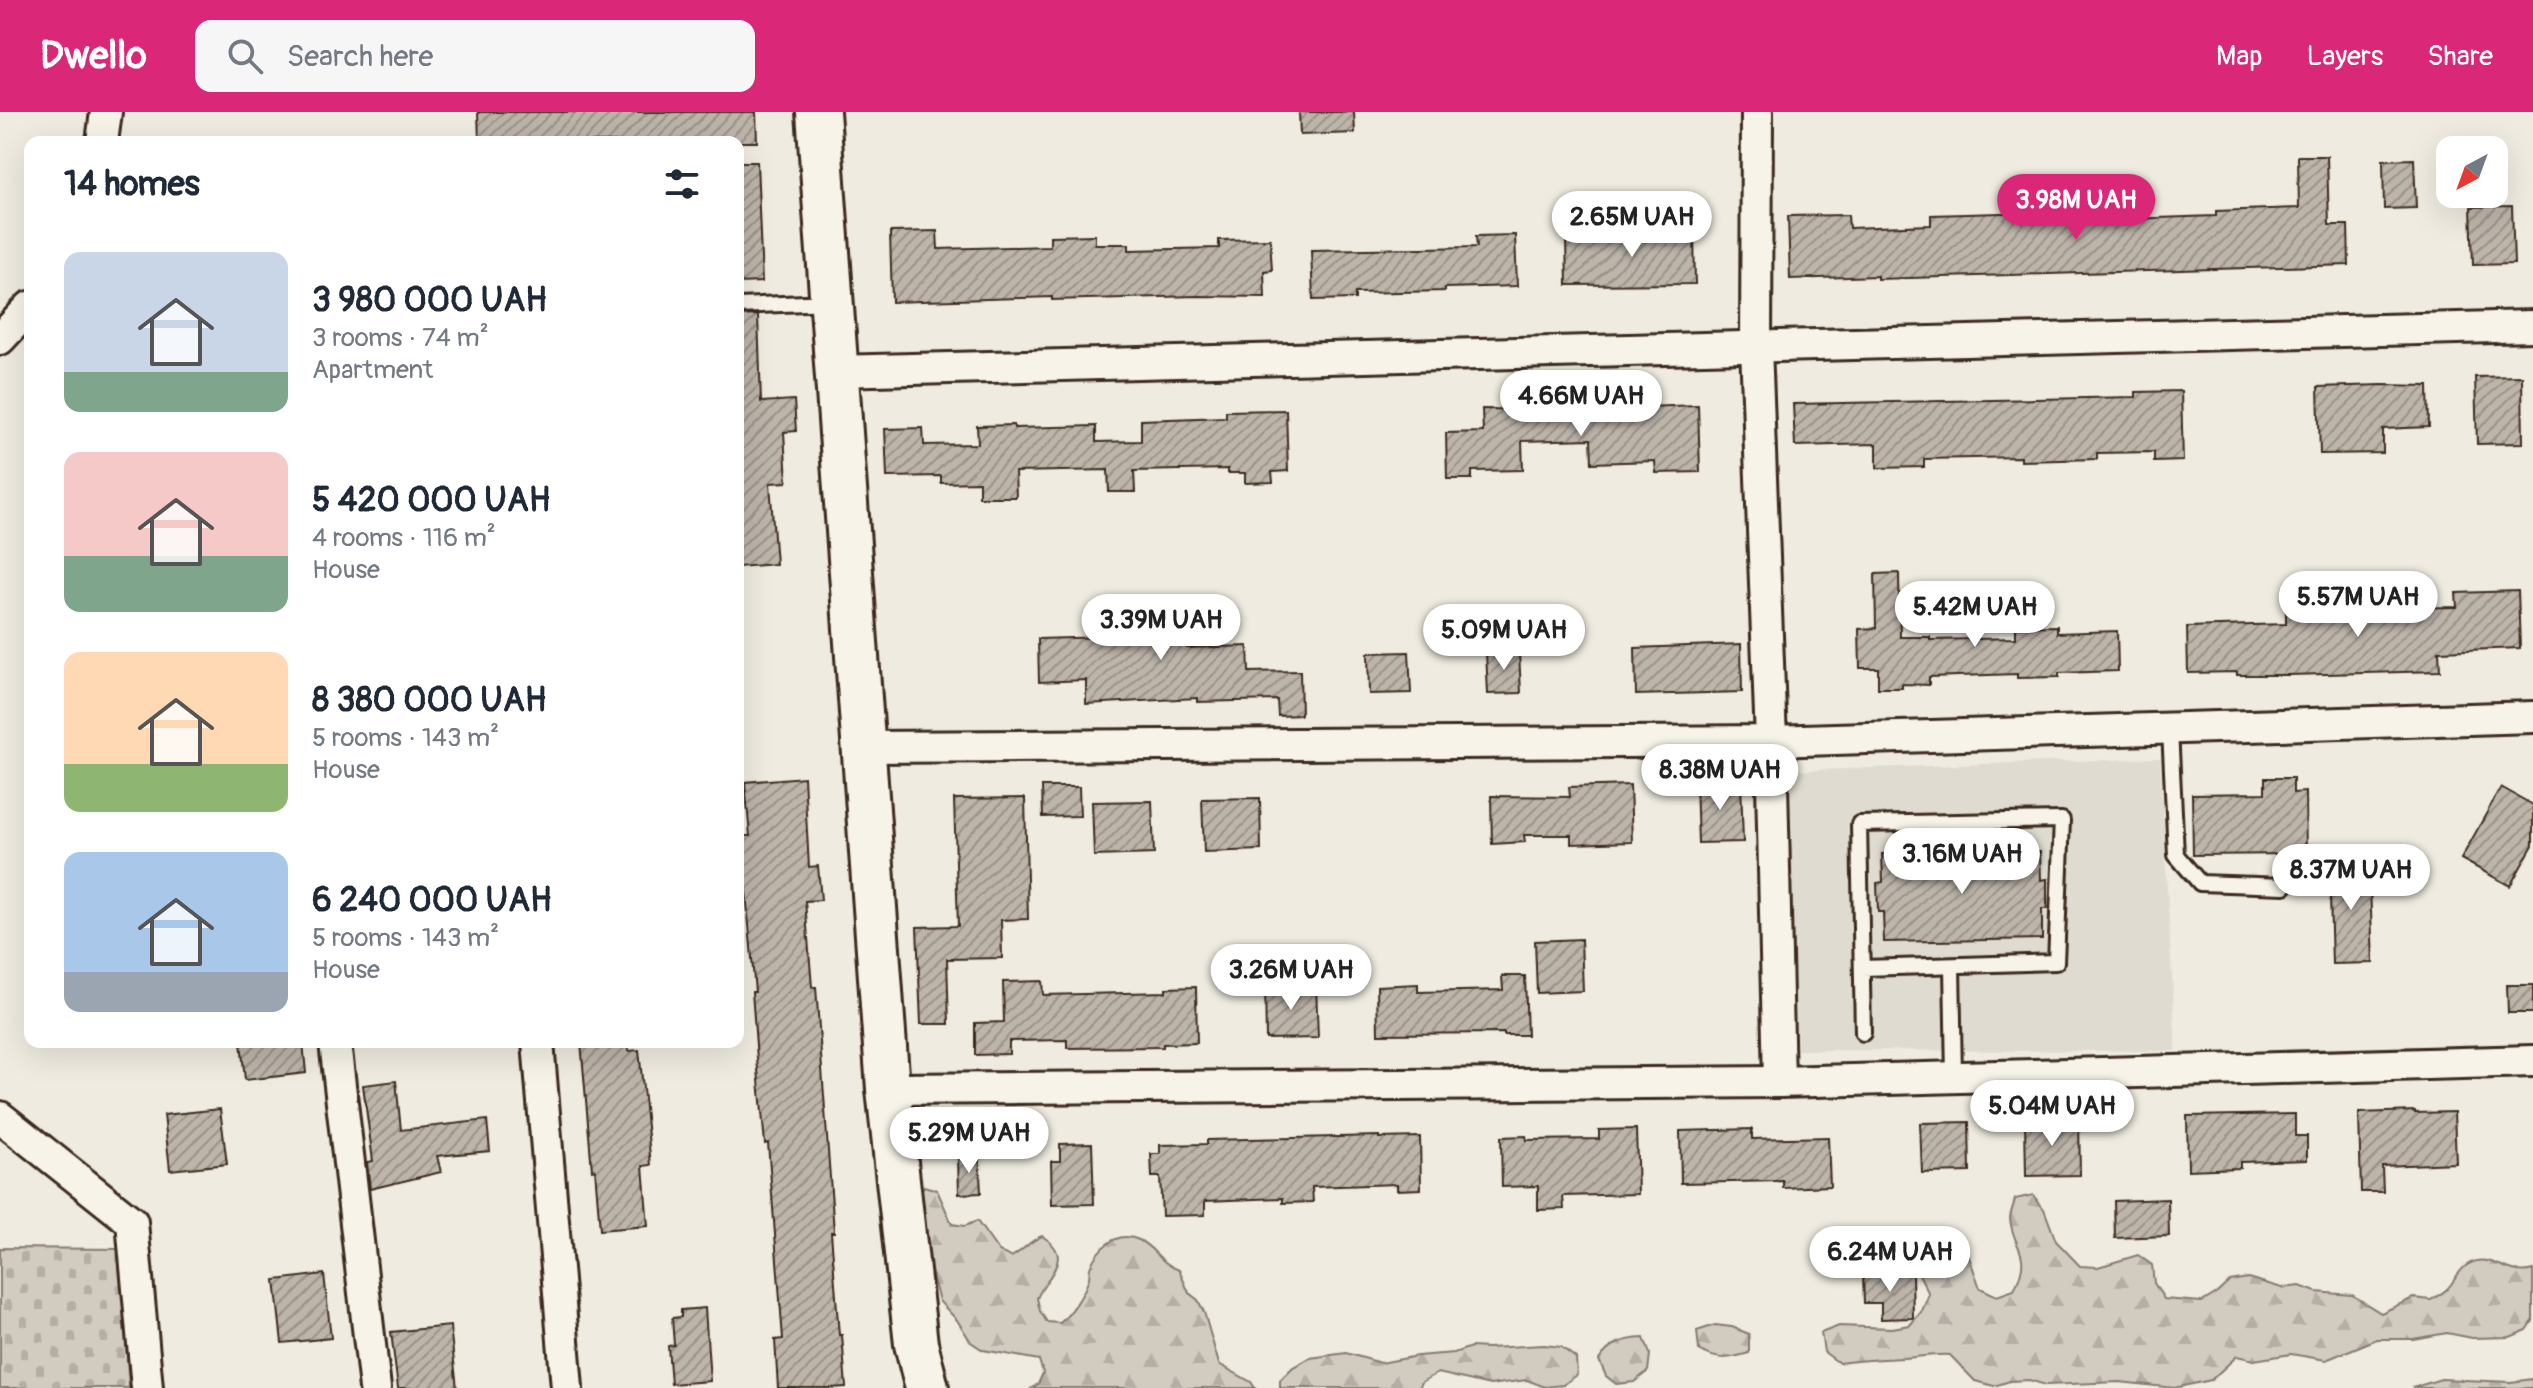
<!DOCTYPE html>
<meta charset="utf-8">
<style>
:root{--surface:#fff;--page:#f6f6f7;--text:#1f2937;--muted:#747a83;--accent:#db2777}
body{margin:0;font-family:Pangolin,sans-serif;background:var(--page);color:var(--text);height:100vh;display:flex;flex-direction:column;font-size:30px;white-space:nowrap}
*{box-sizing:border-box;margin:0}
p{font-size:26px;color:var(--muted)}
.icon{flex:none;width:44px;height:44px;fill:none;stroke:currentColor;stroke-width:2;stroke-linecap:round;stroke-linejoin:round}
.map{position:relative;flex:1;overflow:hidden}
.drawer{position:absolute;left:24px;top:24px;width:720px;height:912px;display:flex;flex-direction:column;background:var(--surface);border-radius:16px;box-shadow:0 8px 32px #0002}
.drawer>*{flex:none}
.needle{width:52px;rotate:221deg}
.tools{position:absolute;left:2436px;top:24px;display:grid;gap:16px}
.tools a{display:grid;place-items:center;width:72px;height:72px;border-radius:16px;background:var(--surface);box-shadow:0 8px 32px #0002;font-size:40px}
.price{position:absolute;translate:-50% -68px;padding:0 18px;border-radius:28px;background:#fff;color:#222;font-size:26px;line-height:52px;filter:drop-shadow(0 2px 4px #0008)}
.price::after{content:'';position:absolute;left:50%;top:48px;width:24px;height:18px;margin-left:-12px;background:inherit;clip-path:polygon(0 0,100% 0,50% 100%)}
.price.active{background:var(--accent);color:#fff}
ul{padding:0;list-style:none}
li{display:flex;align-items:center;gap:24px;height:200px;padding:0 40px}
li span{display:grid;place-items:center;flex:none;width:224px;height:160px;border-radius:16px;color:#555}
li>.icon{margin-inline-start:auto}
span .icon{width:96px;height:96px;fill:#fffc;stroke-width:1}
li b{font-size:34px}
h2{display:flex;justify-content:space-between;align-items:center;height:96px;padding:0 40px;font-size:34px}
header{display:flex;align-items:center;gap:48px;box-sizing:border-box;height:112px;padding:0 40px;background:var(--accent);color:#fff}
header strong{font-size:38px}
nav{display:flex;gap:44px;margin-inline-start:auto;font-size:28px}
.search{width:560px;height:72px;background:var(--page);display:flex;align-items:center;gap:20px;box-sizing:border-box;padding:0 28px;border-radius:16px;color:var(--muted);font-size:30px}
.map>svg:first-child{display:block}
.built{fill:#e0dbd0}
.forest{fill:url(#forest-firs);stroke:#867a6f;stroke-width:2}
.cemetery{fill:url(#cemetery-stones);stroke:#867a6f;stroke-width:2}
.building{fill:url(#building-hatch);stroke:#3b2a1e;stroke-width:2}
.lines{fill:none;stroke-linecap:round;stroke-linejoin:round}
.lane-casing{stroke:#3b2a1e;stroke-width:20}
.street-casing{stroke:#3b2a1e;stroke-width:36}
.secondary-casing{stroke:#3b2a1e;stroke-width:48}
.lane{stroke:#f7f3e8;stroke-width:14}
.street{stroke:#f7f3e8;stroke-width:30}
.secondary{stroke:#f7f3e8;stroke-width:42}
</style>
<header>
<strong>Dwello</strong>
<div class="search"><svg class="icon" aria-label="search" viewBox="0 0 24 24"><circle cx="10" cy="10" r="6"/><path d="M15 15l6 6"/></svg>Search here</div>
<nav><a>Map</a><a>Layers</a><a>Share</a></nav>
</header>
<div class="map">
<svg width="2533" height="1276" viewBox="0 0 2533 1276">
<defs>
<pattern id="forest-firs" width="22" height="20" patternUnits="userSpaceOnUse" patternTransform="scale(2)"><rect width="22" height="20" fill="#d1cbc0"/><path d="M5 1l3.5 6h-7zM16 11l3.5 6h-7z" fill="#b4aea5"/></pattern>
<pattern id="cemetery-stones" width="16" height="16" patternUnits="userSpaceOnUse" patternTransform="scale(2)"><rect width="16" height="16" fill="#d1cbc0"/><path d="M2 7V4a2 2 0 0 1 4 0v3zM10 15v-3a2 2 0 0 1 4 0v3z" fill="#b4aea5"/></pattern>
<pattern id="building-hatch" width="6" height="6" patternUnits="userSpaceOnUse" patternTransform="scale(2)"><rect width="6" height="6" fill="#bdb5aa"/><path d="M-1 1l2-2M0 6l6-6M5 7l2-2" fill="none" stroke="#9b938a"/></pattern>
</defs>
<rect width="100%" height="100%" fill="#efebe0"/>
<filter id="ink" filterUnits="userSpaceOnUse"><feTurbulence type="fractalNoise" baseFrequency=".0125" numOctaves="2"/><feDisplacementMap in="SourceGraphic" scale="16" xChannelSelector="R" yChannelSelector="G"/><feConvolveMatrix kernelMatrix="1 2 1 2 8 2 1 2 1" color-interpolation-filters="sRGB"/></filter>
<g filter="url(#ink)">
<!-- built -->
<polygon class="built" points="2160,646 2176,939 1797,938 1786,659"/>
<!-- forest -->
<g class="forest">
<path d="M924,1074L937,1078L952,1112L965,1114L977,1109L999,1140L1011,1145C1023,1139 1029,1129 1042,1124C1075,1145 1048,1162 1037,1186L1040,1199L1047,1210L1060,1211C1071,1201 1083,1184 1088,1169C1090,1165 1089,1160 1090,1156C1097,1136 1117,1118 1139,1128C1155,1136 1160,1151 1179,1158L1189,1181L1198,1188L1204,1200L1219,1252L1251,1270L1255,1276H1032L1038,1272L1043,1261L1039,1248L983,1238L971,1230L957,1208L939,1189L925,1138L918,1085Z"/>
<path d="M2033,1083L2044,1097L2056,1129L2080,1154L2098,1155L2138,1143L2152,1153L2154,1171L2164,1187L2202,1190L2217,1181L2230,1169L2248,1166L2282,1176L2300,1174L2316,1180L2352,1183L2381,1201L2413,1186L2431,1188C2436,1185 2443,1181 2447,1177C2455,1169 2457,1160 2467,1153C2491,1138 2507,1166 2533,1158V1209L2527,1218L2510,1225L2472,1226L2447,1221L2413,1227H2377L2326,1248L2291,1242L2254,1248L2237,1244L2211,1268L2174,1276L2120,1270L2046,1273L2029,1268L2010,1269L1994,1274L1975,1269L1950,1243C1933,1242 1920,1245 1904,1246C1882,1247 1861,1248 1839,1251L1824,1240L1821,1221L1839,1214L1892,1216L1910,1213L1922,1199L1929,1182L1912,1148L1916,1129L1968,1142L1980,1176L1997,1184L2014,1178C2033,1139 2014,1140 2010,1107C2010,1101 2014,1093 2015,1087Z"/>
<path d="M1715,1213L1732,1215L1749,1222V1241C1729,1247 1717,1249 1699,1238L1697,1219Z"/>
<path d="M1644,1226L1650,1242L1648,1259L1634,1270L1616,1272L1606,1264L1599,1248C1611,1231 1623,1227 1644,1226Z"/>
<polygon points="1544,1233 1561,1235 1576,1246 1577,1263 1563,1273 1545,1275 1527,1268 1490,1273 1438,1261 1422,1270 1419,1276 1280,1276 1280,1268 1293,1255 1310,1246 1346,1241 1381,1251 1417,1244 1454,1241 1471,1235 1488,1236"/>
<polygon points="2441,1267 2511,1270 2533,1267 2533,1276 2412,1276"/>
</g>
<!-- cemetery -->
<polygon class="cemetery" points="0,1136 120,1137 129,1276 0,1276"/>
<!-- building -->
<g class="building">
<polygon points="478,0 756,0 757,30 479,30"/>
<polygon points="1299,0 1354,0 1355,21 1300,23"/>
<polygon points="2298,44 2327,44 2329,113 2348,113 2349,153 1877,167 1877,164 1790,167 1788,104 1848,103 1849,116 1931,113 1931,103 2037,100 2038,110 2216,104 2216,99 2299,96"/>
<polygon points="2414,47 2416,96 2384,97 2383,48"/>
<polygon points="738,50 757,50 762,170 738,171"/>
<polygon points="2512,94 2514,152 2473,153 2471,95"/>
<polygon points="937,119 938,137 1050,134 1050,124 1095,123 1095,132 1129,132 1129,138 1219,136 1219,128 1270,127 1272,158 1264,159 1265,185 1197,184 1052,188 1052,185 892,190 890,120"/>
<polygon points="1694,119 1695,172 1567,173 1566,126"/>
<polygon points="1515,123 1517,174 1445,176 1445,179 1355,181 1355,187 1313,188 1311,138 1477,135 1476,124"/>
<polygon points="758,203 761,290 794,288 796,319 784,320 787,370 770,371 776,452 738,455 738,204"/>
<polygon points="2522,264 2523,331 2477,332 2475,265"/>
<polygon points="2382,273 2428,274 2429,315 2383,317 2383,341 2320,342 2318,275"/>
<polygon points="2181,279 2183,349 2154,350 2154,340 2097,341 2097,347 2021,349 2021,345 1924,347 1924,355 1877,356 1877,332 1795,334 1793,292 2136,285 2136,280"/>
<polygon points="1698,293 1700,360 1656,361 1655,349 1592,351 1591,327 1522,329 1523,358 1472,359 1472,367 1447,367 1446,321 1483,320 1482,297 1562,298"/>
<polygon points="1286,298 1288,359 1272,360 1273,370 1245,371 1245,361 1228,361 1228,357 1134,359 1135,380 1109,380 1108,358 1015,360 1016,385 979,385 979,370 941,371 941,364 887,365 885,317 923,316 924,333 978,332 977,314 1014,313 1014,316 1096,314 1096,330 1141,329 1141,308 1226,305 1226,299"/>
<polygon points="1899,461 1900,525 1930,525 1930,528 2016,526 2016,515 2057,514 2057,521 2117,519 2118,559 2059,561 2059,565 2017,566 2017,562 1929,565 1929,573 1902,572 1902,576 1878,576 1878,556 1860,556 1859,517 1876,516 1875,462"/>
<polygon points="2518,479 2520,536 2439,539 2440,559 2288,563 2237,563 2237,560 2188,561 2187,515 2286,512 2286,498 2457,495 2456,481"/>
<polygon points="1185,486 1187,536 1248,534 1249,560 1300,559 1301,603 1278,604 1277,588 1197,590 1197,586 1086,592 1086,568 1039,570 1038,527 1106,525 1105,488"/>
<polygon points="1741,532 1742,580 1636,583 1635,536"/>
<polygon points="1519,539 1521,581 1488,582 1486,540"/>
<polygon points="1409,540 1411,581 1369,582 1368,541"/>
<polygon points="804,665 809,755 818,754 821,788 805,789 812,875 816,875 834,1120 831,1120 839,1223 842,1223 846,1275 830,1276 778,1276 775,1228 783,1227 768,1031 765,1032 757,947 752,880 755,880 741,724 750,724 745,670"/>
<polygon points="2265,666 2293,666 2293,681 2305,680 2306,742 2193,743 2192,682 2265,681"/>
<polygon points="1741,669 1743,730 1698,731 1696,670"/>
<polygon points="1630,673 1632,730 1571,732 1571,723 1524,723 1525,730 1492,732 1491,684 1570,685 1569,675"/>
<polygon points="1042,675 1079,675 1080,704 1043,705"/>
<polygon points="2501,675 2533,693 2533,733 2510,774 2461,747"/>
<polygon points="1025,686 1028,807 1001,808 1002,846 947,847 949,912 921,912 917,815 958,814 954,687"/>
<polygon points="1260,686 1261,738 1204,740 1202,687"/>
<polygon points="1152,689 1154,742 1094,744 1092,690"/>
<polygon points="1944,734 1978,734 1978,741 2040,740 2041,768 2047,767 2047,797 2042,797 2042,827 1884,830 1883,800 1878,800 1877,771 1883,770 1882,742 1944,741"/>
<polygon points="2369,748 2373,851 2332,852 2329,749"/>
<polygon points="1581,827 1583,879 1537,881 1535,829"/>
<polygon points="1502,864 1525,864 1527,923 1504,923 1504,921 1378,922 1377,874 1418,872 1418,880 1503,878"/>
<polygon points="1042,869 1043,883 1166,880 1166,876 1196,875 1197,931 1163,932 1163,935 1067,936 1067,928 1009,929 1009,942 975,943 975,911 1004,910 1003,870"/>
<polygon points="1316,873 1318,926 1266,927 1265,874"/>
<polygon points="2507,873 2533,873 2533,901 2508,901"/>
<polygon points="241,930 303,930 306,961 245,968"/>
<polygon points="581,930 628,930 629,939 639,938 651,1053 643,1054 648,1114 600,1118 595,1057 592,1058"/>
<polygon points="396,969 401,1018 487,1008 490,1039 437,1044 441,1060 370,1077 367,1050 373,1049 363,973"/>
<polygon points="220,997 227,1052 170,1058 164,1003"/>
<polygon points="2415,999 2415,1001 2454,1000 2456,1051 2382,1054 2383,1080 2361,1080 2359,1001"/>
<polygon points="2295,1002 2295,1024 2307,1024 2307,1048 2240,1050 2240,1056 2188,1058 2187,1004"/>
<polygon points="2079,1008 2080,1063 2026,1064 2025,1009"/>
<polygon points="1969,1010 1970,1060 1922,1061 1920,1011"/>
<polygon points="1636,1017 1638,1082 1563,1084 1564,1097 1538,1098 1538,1074 1502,1075 1501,1025 1526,1024 1527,1028 1599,1027 1599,1018"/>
<polygon points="1752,1017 1752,1027 1828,1025 1830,1074 1783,1076 1783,1069 1681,1071 1680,1019"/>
<polygon points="1379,1024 1379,1026 1420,1025 1421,1077 1397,1078 1397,1072 1312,1075 1313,1090 1283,1091 1283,1086 1205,1089 1205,1103 1162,1104 1160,1065 1152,1065 1151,1042 1160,1042 1160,1033 1207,1032 1207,1028"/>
<polygon points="1092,1031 1094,1092 1052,1093 1051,1049 1060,1049 1060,1032"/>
<polygon points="979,1044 981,1081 959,1082 958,1045"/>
<polygon points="2168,1087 2169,1124 2115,1126 2114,1089"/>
<polygon points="324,1162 331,1226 282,1231 275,1168"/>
<polygon points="1912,1162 1913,1206 1881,1207 1881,1191 1864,1191 1863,1163"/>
<polygon points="705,1196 710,1269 671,1272 668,1234 674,1233 672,1206 681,1205 681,1198"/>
<polygon points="450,1214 457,1276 398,1276 391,1220"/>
</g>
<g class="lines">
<defs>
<g id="lane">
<polyline points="738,194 829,190"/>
<polyline points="2170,617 2176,743 2200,771 2285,774"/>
<polyline points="1952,854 1954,965"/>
<polyline points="1863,856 2056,850 2062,708 1859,712 1863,921"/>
</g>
<g id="street">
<polyline points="1757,0 1756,234 1771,629 1779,970"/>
<polyline points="102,30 106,0"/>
<polyline points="0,227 30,195"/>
<polyline points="835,259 2533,214"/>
<polyline points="864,635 1771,629 2533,605"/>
<polyline points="335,930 375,1276"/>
<polyline points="538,930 567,1276"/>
<polyline points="888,977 1779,970 2533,949"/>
<polyline points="0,1005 132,1110 147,1276"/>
</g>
<polyline id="secondary" points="818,0 888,977 916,1232 927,1276"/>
</defs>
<!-- lane casing -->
<use href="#lane" class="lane-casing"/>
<!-- street casing -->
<use href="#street" class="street-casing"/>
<!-- secondary casing -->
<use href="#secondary" class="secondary-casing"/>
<!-- lane -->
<use href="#lane" class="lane"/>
<!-- street -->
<use href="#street" class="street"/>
<!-- secondary -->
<use href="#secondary" class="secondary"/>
</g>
</g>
</svg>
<div class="tools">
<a><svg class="needle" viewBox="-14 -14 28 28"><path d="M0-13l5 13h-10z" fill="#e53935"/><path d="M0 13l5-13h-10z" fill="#747a83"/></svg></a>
</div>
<b class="price active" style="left:2076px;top:130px">3.98M UAH</b>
<b class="price" style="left:1632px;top:147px">2.65M UAH</b>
<b class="price" style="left:1581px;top:326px">4.66M UAH</b>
<b class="price" style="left:2358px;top:527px">5.57M UAH</b>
<b class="price" style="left:1975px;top:537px">5.42M UAH</b>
<b class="price" style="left:1161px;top:550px">3.39M UAH</b>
<b class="price" style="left:1504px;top:560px">5.09M UAH</b>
<b class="price" style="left:1720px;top:700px">8.38M UAH</b>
<b class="price" style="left:1962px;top:784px">3.16M UAH</b>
<b class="price" style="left:2351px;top:800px">8.37M UAH</b>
<b class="price" style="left:1291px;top:900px">3.26M UAH</b>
<b class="price" style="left:2052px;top:1036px">5.04M UAH</b>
<b class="price" style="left:969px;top:1063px">5.29M UAH</b>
<b class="price" style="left:1890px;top:1182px">6.24M UAH</b>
<section class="drawer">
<h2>14 homes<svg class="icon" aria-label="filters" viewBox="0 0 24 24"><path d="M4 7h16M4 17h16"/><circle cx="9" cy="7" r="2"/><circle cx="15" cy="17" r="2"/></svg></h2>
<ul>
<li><span style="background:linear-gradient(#c9d6e8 75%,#7fa58c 0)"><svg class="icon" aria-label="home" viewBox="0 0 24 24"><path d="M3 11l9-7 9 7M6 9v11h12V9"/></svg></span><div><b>3 980 000 UAH</b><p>3 rooms · 74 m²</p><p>Apartment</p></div></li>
<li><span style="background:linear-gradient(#f6c9c9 65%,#7fa58c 0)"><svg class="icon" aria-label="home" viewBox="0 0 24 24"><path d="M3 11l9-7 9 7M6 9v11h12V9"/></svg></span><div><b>5 420 000 UAH</b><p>4 rooms · 116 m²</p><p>House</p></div></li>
<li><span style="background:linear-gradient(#ffd9b3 70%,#8fb573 0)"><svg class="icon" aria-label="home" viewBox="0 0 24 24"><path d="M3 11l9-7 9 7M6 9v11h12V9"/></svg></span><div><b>8 380 000 UAH</b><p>5 rooms · 143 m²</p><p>House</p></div></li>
<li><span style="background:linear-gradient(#a9c7e8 75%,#9aa5b1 0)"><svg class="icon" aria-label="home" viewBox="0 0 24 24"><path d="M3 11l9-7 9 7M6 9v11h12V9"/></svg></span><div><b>6 240 000 UAH</b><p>5 rooms · 143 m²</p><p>House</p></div></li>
</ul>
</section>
</div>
